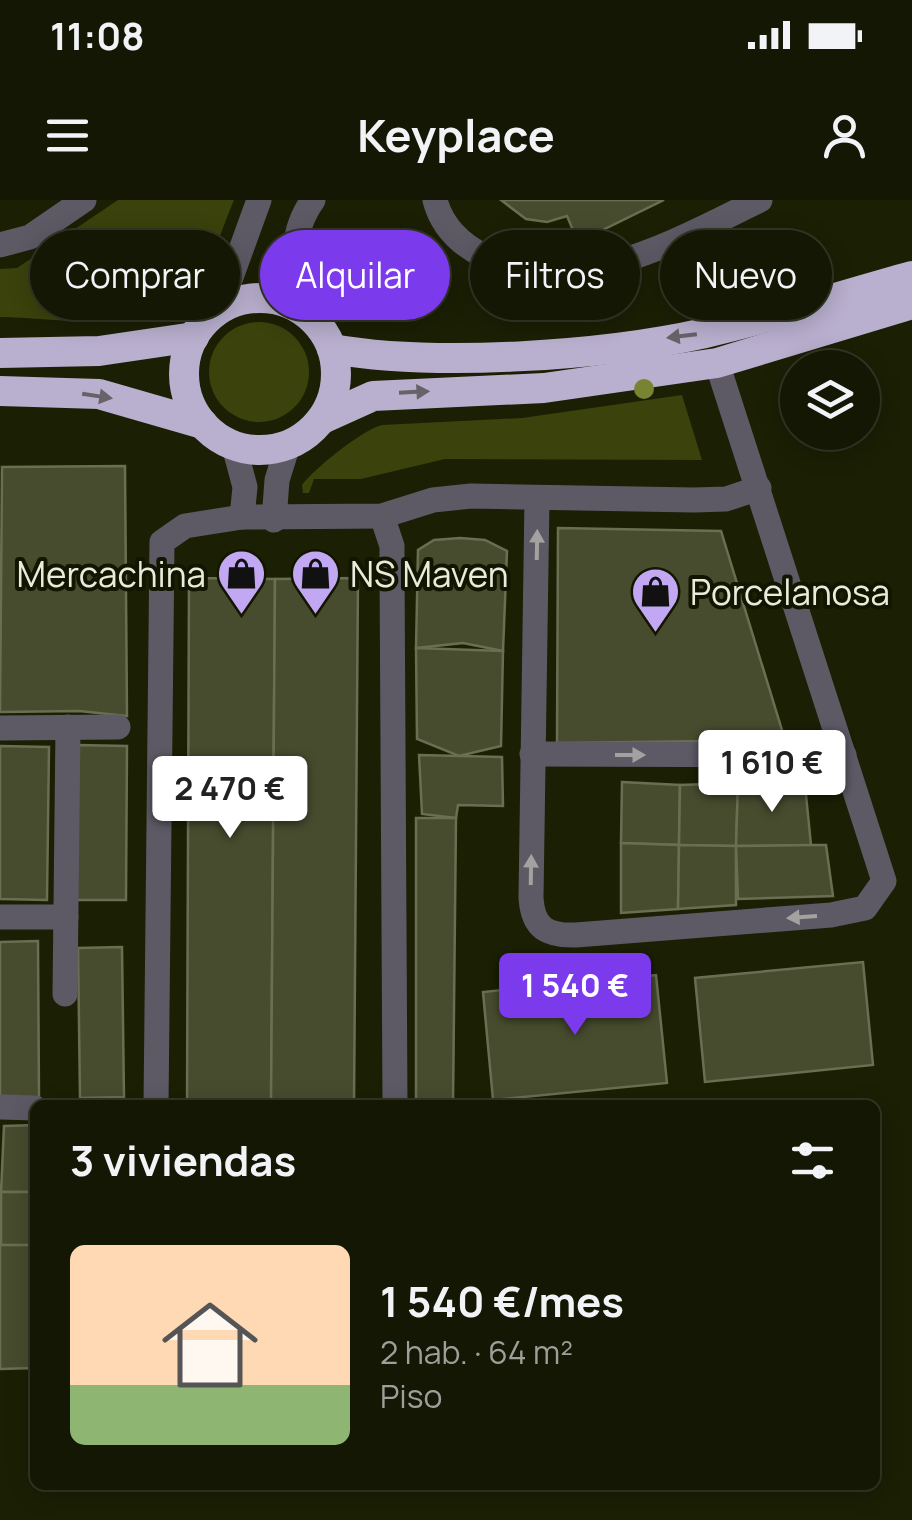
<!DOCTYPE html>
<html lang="es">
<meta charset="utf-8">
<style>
:root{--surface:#141703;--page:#212412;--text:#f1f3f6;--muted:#9d9f9a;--line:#333625;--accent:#7c3aed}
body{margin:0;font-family:Manrope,sans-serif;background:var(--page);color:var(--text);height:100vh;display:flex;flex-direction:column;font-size:38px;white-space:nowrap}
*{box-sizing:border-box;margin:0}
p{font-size:32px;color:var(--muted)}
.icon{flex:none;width:55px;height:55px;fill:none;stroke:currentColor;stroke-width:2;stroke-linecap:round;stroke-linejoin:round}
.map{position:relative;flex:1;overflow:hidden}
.details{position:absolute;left:30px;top:900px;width:850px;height:390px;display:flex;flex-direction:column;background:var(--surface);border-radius:15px;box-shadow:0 5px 25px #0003,0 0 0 2px var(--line)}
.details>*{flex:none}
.top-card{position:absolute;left:30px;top:30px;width:852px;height:90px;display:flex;gap:20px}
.controls{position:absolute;left:780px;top:150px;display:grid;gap:20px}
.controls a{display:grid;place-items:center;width:100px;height:100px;border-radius:50%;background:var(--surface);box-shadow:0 5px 25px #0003,0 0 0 2px var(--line);font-size:50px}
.price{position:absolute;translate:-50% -85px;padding:0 22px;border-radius:10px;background:#fff;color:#222;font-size:32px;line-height:65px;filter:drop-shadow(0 2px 5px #0008)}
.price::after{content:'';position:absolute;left:50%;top:60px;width:30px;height:22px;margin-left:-15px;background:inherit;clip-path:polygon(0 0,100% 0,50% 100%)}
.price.active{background:var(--accent);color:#fff}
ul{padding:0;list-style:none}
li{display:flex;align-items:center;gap:30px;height:250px;padding:0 40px}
li span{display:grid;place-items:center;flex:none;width:280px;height:200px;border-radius:15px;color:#555}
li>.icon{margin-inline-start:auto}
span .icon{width:120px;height:120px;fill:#fffc;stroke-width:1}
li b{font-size:42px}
h2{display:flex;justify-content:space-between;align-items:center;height:120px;padding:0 40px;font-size:42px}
.tag{padding:0 35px;border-radius:45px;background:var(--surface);box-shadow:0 5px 25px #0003,0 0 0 2px var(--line);font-size:35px;line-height:90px}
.tag.active{background:var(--accent);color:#fff}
.status{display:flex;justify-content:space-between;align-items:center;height:70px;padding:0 50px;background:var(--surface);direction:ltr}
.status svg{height:28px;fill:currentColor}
header{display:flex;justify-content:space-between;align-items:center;height:130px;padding:0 40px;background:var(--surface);font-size:45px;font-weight:700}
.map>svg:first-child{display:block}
.green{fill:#3b420c}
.building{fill:#474c2f;stroke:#6a6f52;stroke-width:2.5}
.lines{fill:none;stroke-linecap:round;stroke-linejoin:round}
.minor{stroke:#5d5a66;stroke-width:25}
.highway{stroke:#b9afce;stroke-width:30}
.tree{fill:#788432}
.oneway{fill:#666267}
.oneway2{fill:#a2a3a0}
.labels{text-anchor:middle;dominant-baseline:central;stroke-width:8;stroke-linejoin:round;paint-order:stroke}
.poi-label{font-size:35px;fill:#e8ecdb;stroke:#121600;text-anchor:start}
</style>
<div class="status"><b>11:08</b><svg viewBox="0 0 49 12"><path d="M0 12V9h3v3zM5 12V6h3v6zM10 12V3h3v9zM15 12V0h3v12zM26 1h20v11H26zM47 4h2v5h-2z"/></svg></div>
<header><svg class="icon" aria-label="menu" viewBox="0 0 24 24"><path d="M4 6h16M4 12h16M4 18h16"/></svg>Keyplace<svg class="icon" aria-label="person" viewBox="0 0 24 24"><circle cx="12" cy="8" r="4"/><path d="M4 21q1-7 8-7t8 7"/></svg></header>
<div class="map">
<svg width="912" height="1320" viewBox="0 0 912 1320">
<rect width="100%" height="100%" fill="#1b1f04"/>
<!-- green -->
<g class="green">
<path d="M118,0H234C224,23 216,51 204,73C164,140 65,118 0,117V69L17,68Z"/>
<circle cx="259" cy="172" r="50"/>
<path d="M682,195L702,260L445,259L361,279H314L309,293H303L302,285C315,268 362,230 382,225L522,218Z"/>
</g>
<!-- building -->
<g class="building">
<polygon points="501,0 664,0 578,42 567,16 547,22 526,19"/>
<polygon points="125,266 127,516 79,511 0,512 2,267"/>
<polygon points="558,328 721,331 785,540 557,543"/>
<polygon points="460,338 485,340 507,351 503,451 463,443 416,448 418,350 434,340"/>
<polygon points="189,378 275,379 271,905 187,905"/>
<polygon points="358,378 354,905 271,905 275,379"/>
<polygon points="416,448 503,451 501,546 459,556 417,539"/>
<polygon points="77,545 127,546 126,700 76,700"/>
<polygon points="0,546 49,547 47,700 0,699"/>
<polygon points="419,555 502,557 503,606 458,605 456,618 422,614"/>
<polygon points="622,582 680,585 679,645 621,643"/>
<polygon points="738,583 736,646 679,645 680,585"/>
<polygon points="738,583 805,585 811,645 736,646"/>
<polygon points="416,618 456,618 453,905 416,905"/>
<polygon points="621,643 679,645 678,709 621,713"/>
<polygon points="679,645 736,646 736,705 678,709"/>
<polygon points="811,645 826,645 833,696 738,699 736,646"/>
<polygon points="38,741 39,898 0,898 0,742"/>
<polygon points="122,747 124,897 80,898 78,748"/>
<polygon points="863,762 873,865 705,882 695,778"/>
<polygon points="656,775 667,883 493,900 483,792"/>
<polygon points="35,925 35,992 1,992 4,926"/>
<polygon points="1,992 35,992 35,1046 1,1045"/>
<polygon points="0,1045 35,1045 35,1168 0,1169"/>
</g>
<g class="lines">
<!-- minor -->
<g class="minor">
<path d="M313,0C284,41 295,83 317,123"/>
<path d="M435,0C442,27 460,44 484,56C573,102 679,39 760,0"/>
<polyline points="0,45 30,37 84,0"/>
<polyline points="209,118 230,80 259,0"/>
<polyline points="234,246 245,287 242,317"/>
<path d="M537,298L531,698C533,729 548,736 576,735L831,715L865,708L884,681L717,163"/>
<polyline points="382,316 392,346 392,368 395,905"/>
<polyline points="274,320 277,280 288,245"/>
<polyline points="0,528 118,527"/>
<polyline points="532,554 844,555"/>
<polyline points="0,717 66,717"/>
<polyline points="65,794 68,527"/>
<polyline points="156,905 162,342 185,326 242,317 382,316 433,300 471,296 694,300 726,299 759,288"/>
<polyline points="0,907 35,908"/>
</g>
<!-- highway -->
<g class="highway">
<circle cx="260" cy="174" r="76"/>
<path d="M332,149C436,167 602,156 705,133C775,117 843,95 912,76"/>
<polyline points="0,153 99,151 194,137"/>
<polyline points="0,191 99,194 203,224"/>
<polyline points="322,219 373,196 544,188 717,163 912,104"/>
</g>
</g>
<!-- trees -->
<circle class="tree" cx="644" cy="189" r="10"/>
<!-- one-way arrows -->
<defs><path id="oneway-solid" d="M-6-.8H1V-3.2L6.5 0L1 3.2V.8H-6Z" transform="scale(2.5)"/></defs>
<g class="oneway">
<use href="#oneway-solid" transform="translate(682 136) rotate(173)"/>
<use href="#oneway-solid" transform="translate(414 192) rotate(-3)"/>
<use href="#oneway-solid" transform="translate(97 196) rotate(9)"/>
</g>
<g class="oneway2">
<use href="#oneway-solid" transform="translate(537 345) rotate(-89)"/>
<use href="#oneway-solid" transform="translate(630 555)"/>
<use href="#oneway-solid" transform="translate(531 670) rotate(-89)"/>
<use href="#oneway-solid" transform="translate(802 717) rotate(176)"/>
</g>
<!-- icons -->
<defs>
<symbol id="shop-pin" viewBox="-11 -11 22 30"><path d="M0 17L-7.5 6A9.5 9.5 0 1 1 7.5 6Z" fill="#c2a8f2" stroke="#121600"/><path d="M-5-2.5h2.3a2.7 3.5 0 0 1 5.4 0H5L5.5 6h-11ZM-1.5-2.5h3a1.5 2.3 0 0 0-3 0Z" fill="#111"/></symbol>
</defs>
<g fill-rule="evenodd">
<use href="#shop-pin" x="214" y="346" width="55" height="75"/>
<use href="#shop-pin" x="288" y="346" width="55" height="75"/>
<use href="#shop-pin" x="628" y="364" width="55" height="75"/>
</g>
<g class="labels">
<!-- poi labels -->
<g class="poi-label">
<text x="206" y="374" text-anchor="end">Mercachina</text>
<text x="350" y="374">NS Maven</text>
<text x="690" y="392">Porcelanosa</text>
</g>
</g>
</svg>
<div class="controls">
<a><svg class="icon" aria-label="layers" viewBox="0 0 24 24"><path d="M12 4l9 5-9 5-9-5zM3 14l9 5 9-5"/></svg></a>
</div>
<b class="price" style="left:772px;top:615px">1 610 €</b>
<b class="price" style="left:230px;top:641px">2 470 €</b>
<b class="price active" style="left:575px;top:838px">1 540 €</b>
<div class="top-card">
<a class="tag">Comprar</a>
<a class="tag active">Alquilar</a>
<a class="tag">Filtros</a>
<a class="tag">Nuevo</a>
</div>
<section class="details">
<h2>3 viviendas<svg class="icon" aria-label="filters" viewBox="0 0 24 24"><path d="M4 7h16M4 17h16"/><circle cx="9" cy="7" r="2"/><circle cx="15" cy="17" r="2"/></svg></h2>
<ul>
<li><span style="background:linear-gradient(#ffd9b3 70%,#8fb573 0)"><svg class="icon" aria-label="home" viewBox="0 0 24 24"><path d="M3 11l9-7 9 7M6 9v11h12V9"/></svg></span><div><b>1 540 €/mes</b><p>2 hab. · 64 m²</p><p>Piso</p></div></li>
</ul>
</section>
</div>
